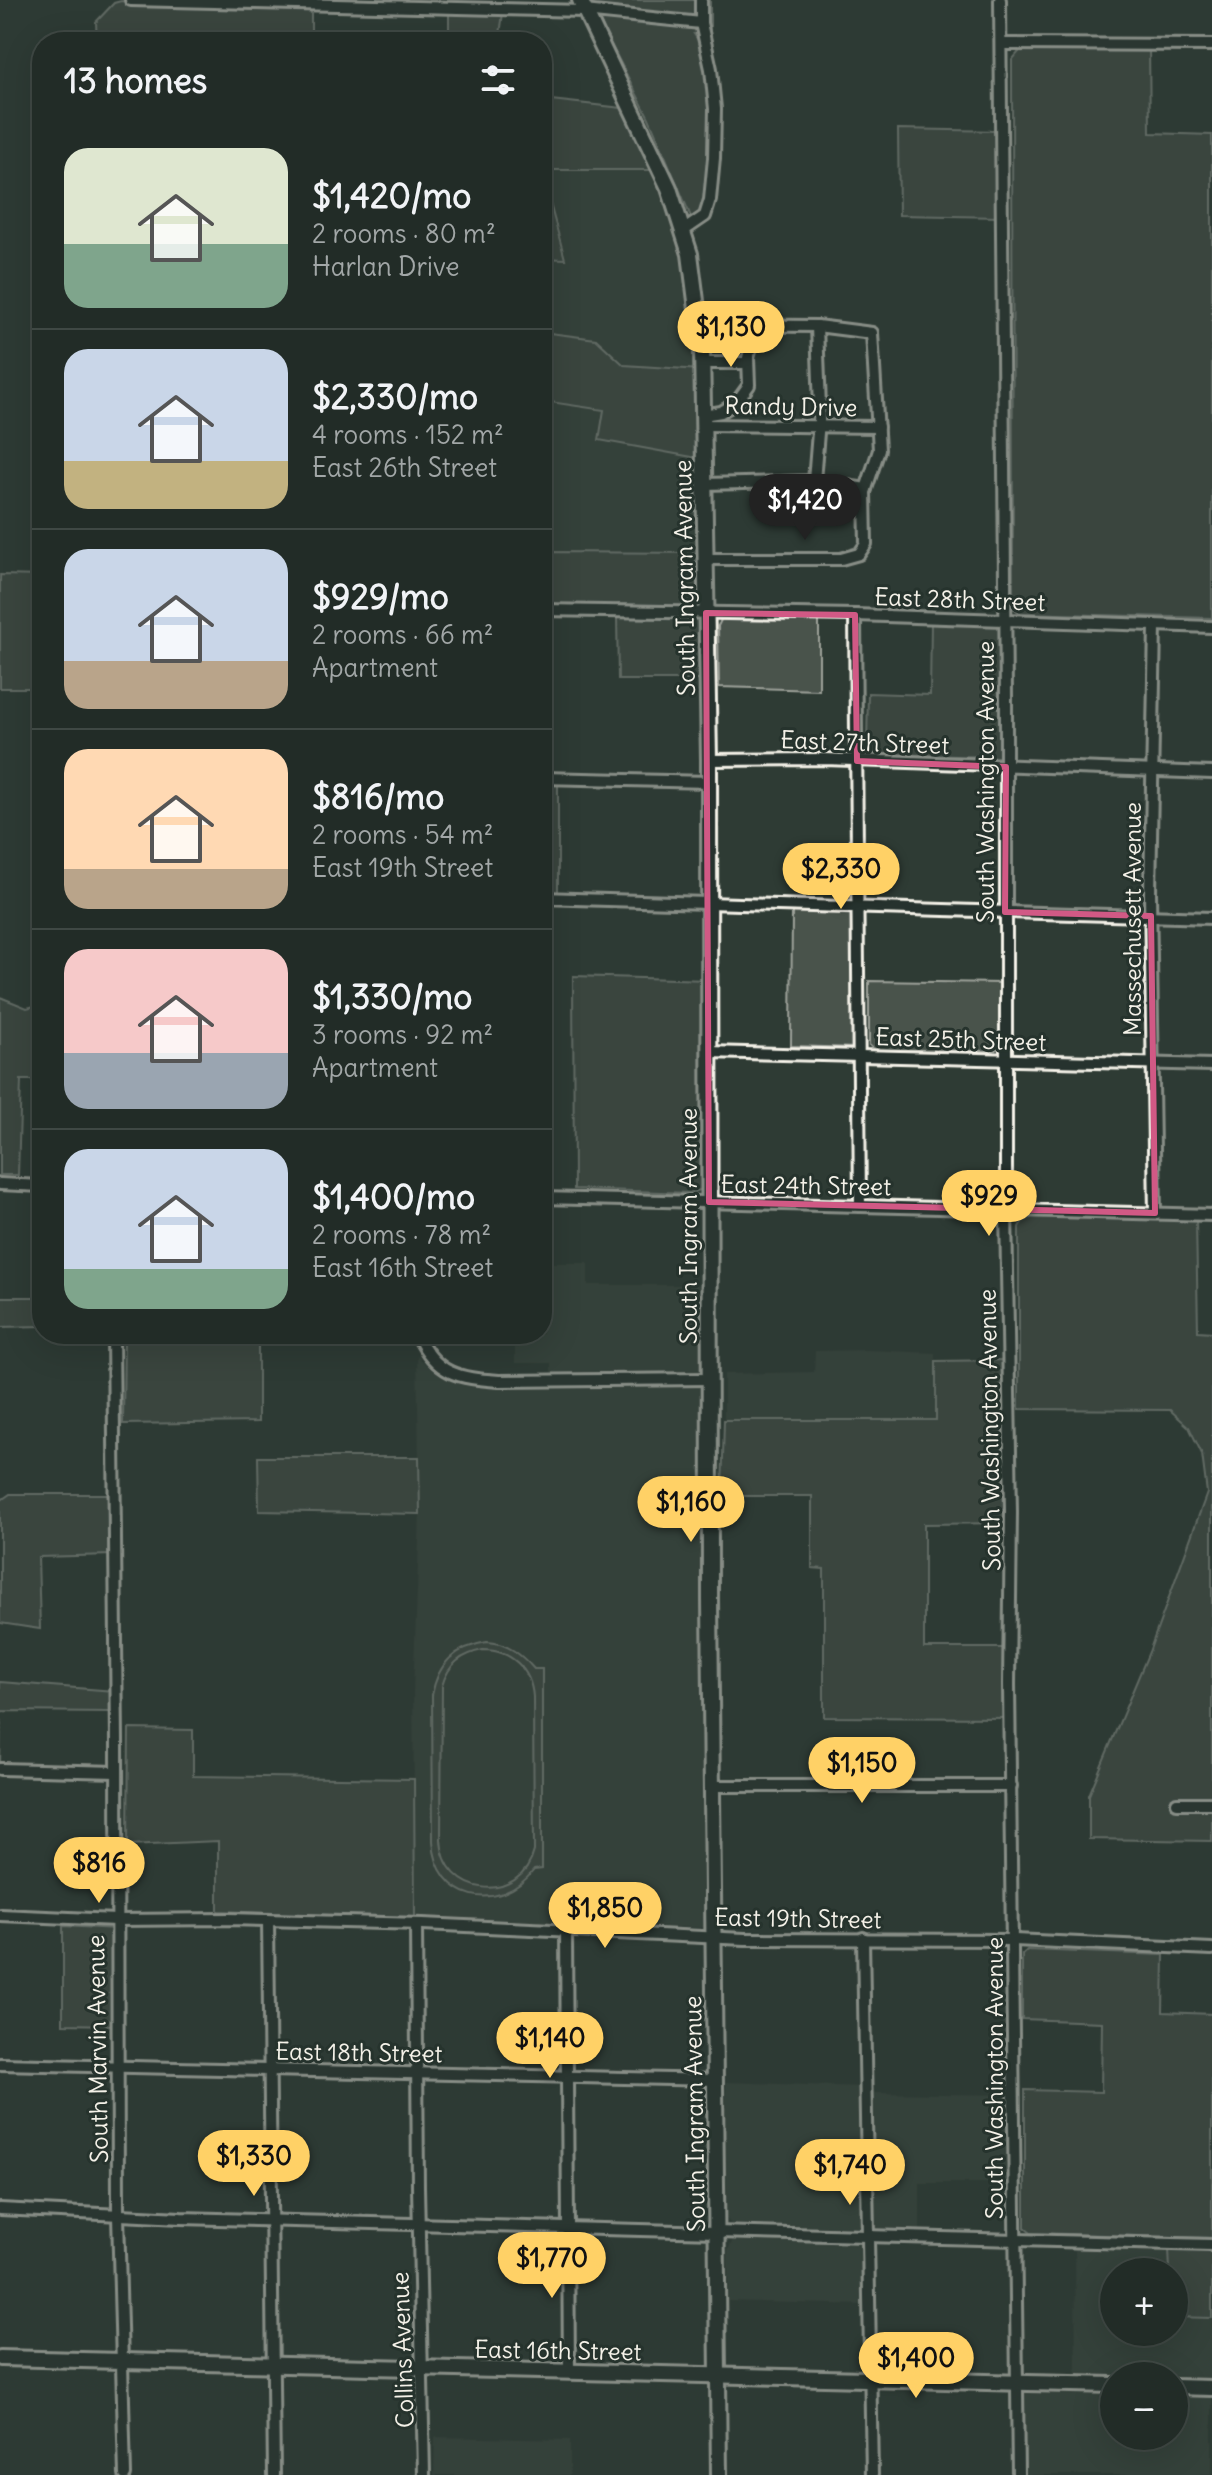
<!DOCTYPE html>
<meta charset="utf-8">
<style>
:root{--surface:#222c27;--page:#2a342f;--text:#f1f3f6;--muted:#a2a7a7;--line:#3f4844;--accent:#ffd166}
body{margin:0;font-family:Delius,sans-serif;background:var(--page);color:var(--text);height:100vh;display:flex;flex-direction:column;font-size:30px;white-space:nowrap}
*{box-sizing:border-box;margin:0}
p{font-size:26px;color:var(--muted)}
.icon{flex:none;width:44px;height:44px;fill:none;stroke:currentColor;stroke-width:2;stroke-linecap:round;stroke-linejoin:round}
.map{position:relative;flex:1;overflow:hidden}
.drawer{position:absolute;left:32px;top:32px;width:520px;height:1312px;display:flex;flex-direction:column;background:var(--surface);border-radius:32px;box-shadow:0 8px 32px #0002,0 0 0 2px var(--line)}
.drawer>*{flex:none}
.controls{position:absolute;left:1100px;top:2258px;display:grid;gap:16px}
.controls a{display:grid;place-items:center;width:88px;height:88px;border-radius:50%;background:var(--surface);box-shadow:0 8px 32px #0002,0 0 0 2px var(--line);font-size:40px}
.price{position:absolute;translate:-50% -68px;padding:0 18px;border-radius:28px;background:var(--accent);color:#111;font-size:26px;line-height:52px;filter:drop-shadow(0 2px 4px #0008)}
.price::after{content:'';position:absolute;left:50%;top:48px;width:24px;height:18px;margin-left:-12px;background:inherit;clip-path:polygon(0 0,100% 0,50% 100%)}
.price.selected{background:#222;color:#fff}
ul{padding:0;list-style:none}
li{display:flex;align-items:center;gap:24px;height:200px;padding:0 32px}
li+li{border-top:2px solid var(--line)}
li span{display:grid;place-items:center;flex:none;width:224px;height:160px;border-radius:24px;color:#555}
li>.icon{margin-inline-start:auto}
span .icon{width:96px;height:96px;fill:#fffc;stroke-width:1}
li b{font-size:34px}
h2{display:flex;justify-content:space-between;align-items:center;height:96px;padding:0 32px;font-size:34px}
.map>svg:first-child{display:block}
.built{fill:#3c4841}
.green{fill:#48524c;stroke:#9ea29a;stroke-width:2;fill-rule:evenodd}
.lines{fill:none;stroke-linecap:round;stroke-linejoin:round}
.street-casing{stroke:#f4f1e8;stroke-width:16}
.secondary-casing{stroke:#f4f1e8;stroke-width:20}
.street{stroke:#26332d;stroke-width:10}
.secondary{stroke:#26332d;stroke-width:14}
.marked{fill:none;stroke:#d15985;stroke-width:6;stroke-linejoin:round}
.labels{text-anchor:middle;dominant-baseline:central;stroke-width:6;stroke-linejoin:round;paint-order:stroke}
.street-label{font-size:24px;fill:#f4f1e8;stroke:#26332d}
</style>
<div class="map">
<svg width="1212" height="2475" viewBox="0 0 1212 2475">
<rect width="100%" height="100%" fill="#2e3b34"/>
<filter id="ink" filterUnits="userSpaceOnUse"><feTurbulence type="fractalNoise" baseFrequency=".0125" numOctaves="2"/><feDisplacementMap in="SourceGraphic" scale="16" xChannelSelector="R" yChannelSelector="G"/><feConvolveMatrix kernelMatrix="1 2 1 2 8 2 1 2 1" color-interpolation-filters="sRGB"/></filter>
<g filter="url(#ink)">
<!-- built -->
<g class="built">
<polygon points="542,170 661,170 685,240 701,370 624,365 596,339 542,332 542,258 565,259"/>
<polygon points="542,383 551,383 551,402 604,410 599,439 703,459 703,553 542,552"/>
<polygon points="542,1263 588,1263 588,1285 706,1285 705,1373 551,1373 551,1363 515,1363 515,1334 542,1334"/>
<polygon points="869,1350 935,1353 936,1420 724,1420 724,1374 814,1372 815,1351"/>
<polygon points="417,1356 435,1372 460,1384 704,1384 706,1928 415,1918 413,1691 420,1514"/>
<polygon points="726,2082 862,2087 876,2093 1013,2095 1013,2183 920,2183 920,2230 734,2228 726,2218"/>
<polygon points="734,2238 861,2241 865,2246 865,2305 728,2301 728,2250"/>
<polygon points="1075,2247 1169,2248 1170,2272 1114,2272 1114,2332 1174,2332 1174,2317 1212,2318 1212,2380 1174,2379 1174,2376 1076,2379"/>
<polygon points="1029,2390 1114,2392 1114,2436 1174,2436 1174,2394 1212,2395 1212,2475 1024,2475 1024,2393"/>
<polygon points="435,2437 570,2440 570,2475 434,2475"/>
</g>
<!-- green -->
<g class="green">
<polygon points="592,0 710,0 710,34 694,34 703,48 711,82 710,200 700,218 691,217 649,118 604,31"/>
<polygon points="121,1 311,8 311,42 97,42 96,22 114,3"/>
<polygon points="449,13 503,13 499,42 449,42"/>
<polygon points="1023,47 1149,47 1150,133 1212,135 1212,618 1020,613 1013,608 1012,60"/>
<polygon points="542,99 631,109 661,170 542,170"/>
<polygon points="898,129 1001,131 1001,217 899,215"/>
<polygon points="542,174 565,259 542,258"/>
<polygon points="542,332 596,339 624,365 701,370 703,459 599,440 604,410 550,402 550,384 542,383"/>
<polygon points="542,552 703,553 701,605 691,607 619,604 610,607 542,606"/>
<polygon points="0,575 42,576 42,688 0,688"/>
<polygon points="617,615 699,617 705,624 705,680 618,680"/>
<polygon points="729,617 819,619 819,690 719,687 718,626 721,620"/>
<polygon points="931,622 998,624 1002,631 1004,753 998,757 872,754 867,748 868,693 930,695"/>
<polygon points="542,782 558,782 558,893 542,892"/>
<polygon points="792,911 858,912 857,1048 791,1046"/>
<polygon points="573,976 708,980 707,1183 700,1190 690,1193 574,1189"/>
<polygon points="869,981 1002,983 1001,1046 994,1051 875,1050 869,1045"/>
<polygon points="0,997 27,1008 42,1004 42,1080 21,1080 18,1175 0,1175"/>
<polygon points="1038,1214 1196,1220 1198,1331 1212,1332 1212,1841 1089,1839 1089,1795 1149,1652 1207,1493 1202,1454 1189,1427 1170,1410 1019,1409 1019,1227 1022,1222"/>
<polygon points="0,1297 42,1297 42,1326 0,1327"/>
<polygon points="124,1334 258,1334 258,1422 123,1424"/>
<polygon points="1006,1360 1008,1523 924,1524 924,1648 1010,1648 1010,1718 824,1717 824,1569 812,1568 812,1496 722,1496 724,1420 936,1420 936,1361"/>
<polygon points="258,1457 419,1457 420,1514 259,1511"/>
<polygon points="10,1494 114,1494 112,1555 38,1557 40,1629 0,1623 0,1501"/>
<path d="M487,1642C507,1643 521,1654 534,1669H542V1869L534,1870C499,1915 436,1901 433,1841L432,1695C438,1663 455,1647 487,1642ZM483,1650C511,1650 531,1669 533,1697L534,1851C521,1905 443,1898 441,1839L442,1686C448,1664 462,1654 483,1650Z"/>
<polygon points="0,1682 114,1691 113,1712 1,1711 0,1767"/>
<polygon points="129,1729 193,1730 193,1776 414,1779 415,1918 218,1911 218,1841 128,1845"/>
<polygon points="63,1926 117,1929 116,2025 63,2024"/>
<polygon points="1027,1950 1164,1955 1163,2012 1212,2014 1212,2238 1031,2233 1025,2228 1025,2090 1101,2092 1102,2022 1022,2019 1022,1955"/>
<polygon points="1169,2248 1212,2248 1212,2318 1174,2317 1174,2272 1170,2272"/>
</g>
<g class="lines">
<defs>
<g id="street">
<polyline points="131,0 584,11 701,23"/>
<polyline points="1000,0 1006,697 1006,1210 1011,1512 1009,1684 1018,2475"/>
<polyline points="1001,44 1212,45"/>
<polyline points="683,231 705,216 710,200 714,158 715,109 711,69 701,23 701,0"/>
<polyline points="700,325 817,326 872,333 879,450 865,492 866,544 859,554 841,559 706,559"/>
<polyline points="702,363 748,363"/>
<polyline points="703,415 721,412 736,403 749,385 748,358 758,325"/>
<polyline points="703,425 878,427"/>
<polyline points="814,481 820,408 817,326"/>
<polyline points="705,484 814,481 866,489"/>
<polyline points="542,610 855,615 1212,627"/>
<polyline points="855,615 860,1206"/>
<polyline points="1155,625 1150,893 1155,1213"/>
<polyline points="709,760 825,759 1212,773"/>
<polyline points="542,778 709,782"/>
<polyline points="542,898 1212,918"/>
<polyline points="709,1052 1212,1065"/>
<polyline points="0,1184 42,1186"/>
<polyline points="542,1198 1212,1215"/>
<polyline points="113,1334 117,1742 118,2215 125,2475"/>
<path d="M417,1334C436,1375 458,1378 499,1381L711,1379"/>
<polyline points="0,1769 117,1772"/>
<polyline points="712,1786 1011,1786"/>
<polyline points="1177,1803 1212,1803"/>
<polyline points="0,1915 116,1920 229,1919 423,1924 745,1939 1014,1940 1212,1949"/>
<polyline points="268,1920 274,2475"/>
<polyline points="416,1924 418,2186 424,2475"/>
<polyline points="566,1932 569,2372"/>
<polyline points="863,1938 872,2475"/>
<polyline points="0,2064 716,2080"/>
<polyline points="0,2209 181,2218 1212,2245"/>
</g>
<g id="secondary">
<polyline points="580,0 669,188 690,254 702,348 709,760 710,1600 719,2475"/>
<polyline points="0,2358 1114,2385"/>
<polyline points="1174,2387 1212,2388"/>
</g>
</defs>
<!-- street casing -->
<use href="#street" class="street-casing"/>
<!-- secondary casing -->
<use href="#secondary" class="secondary-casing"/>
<!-- street -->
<use href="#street" class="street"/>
<!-- secondary -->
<use href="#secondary" class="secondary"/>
</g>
</g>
<!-- marked area -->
<path d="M0 0H1212V2475H0ZM706,613L855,615L857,761L1006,767L1005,912L1151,916L1155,1213L709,1202Z" fill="#2e3b34" fill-opacity=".55" fill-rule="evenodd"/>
<path class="marked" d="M706,613L855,615L857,761L1006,767L1005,912L1151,916L1155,1213L709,1202Z"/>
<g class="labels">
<!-- street labels -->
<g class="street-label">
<text transform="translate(791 406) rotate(1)">Randy Drive</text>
<text transform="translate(684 578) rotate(-91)">South Ingram Avenue</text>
<text transform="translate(960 599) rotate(2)">East 28th Street</text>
<text transform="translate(865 742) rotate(2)">East 27th Street</text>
<text transform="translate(985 782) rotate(-90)">South Washington Avenue</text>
<text transform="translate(1132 919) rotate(-90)">Massechusett Avenue</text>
<text transform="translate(961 1039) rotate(2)">East 25th Street</text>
<text transform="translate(806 1185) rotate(1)">East 24th Street</text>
<text transform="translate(688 1226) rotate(-90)">South Ingram Avenue</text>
<text transform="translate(989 1430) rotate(-91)">South Washington Avenue</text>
<text transform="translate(798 1918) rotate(1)">East 19th Street</text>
<text transform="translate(97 2049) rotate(-91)">South Marvin Avenue</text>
<text transform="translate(359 2052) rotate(1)">East 18th Street</text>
<text transform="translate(994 2078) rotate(-90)">South Washington Avenue</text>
<text transform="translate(694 2114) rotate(-91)">South Ingram Avenue</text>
<text transform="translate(402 2350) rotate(-92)">Collins Avenue</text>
<text transform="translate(558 2350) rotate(1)">East 16th Street</text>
</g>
</g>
</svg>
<div class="controls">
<a>+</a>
<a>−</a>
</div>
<b class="price" style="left:731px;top:369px">$1,130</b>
<b class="price selected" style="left:805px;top:542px">$1,420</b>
<b class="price" style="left:841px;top:911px">$2,330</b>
<b class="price" style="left:989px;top:1238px">$929</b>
<b class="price" style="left:691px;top:1544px">$1,160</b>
<b class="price" style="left:862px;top:1805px">$1,150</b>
<b class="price" style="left:99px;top:1905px">$816</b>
<b class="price" style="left:605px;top:1950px">$1,850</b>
<b class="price" style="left:550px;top:2080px">$1,140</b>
<b class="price" style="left:254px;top:2198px">$1,330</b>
<b class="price" style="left:850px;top:2207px">$1,740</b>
<b class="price" style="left:552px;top:2300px">$1,770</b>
<b class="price" style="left:916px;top:2400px">$1,400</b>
<section class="drawer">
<h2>13 homes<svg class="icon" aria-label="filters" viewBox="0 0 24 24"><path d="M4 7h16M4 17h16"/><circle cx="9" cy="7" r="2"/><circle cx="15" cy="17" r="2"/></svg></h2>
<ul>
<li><span style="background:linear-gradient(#dfe7d0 60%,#7fa58c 0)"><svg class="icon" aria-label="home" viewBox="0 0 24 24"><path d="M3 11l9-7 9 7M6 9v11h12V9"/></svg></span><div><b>$1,420/mo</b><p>2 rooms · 80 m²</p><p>Harlan Drive</p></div></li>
<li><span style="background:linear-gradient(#c9d6e8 70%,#c2b280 0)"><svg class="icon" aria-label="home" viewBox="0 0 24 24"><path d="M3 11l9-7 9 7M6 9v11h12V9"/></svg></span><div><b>$2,330/mo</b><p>4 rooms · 152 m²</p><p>East 26th Street</p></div></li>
<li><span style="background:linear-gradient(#c9d6e8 70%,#b9a48a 0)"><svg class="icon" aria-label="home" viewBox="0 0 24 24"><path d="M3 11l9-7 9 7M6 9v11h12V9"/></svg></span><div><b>$929/mo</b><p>2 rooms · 66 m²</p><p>Apartment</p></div></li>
<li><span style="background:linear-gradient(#ffd9b3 75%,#b9a48a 0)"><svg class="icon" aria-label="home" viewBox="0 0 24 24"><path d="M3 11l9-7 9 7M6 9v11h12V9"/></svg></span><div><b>$816/mo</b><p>2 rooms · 54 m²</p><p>East 19th Street</p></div></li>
<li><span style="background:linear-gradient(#f6c9c9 65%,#9aa5b1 0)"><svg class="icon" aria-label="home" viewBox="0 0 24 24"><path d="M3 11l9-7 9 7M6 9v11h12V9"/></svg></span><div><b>$1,330/mo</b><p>3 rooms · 92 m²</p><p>Apartment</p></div></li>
<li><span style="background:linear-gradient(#c9d6e8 75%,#7fa58c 0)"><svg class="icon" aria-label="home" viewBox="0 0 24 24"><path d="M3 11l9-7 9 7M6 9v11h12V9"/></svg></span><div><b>$1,400/mo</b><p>2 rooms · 78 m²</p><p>East 16th Street</p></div></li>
</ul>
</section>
</div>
